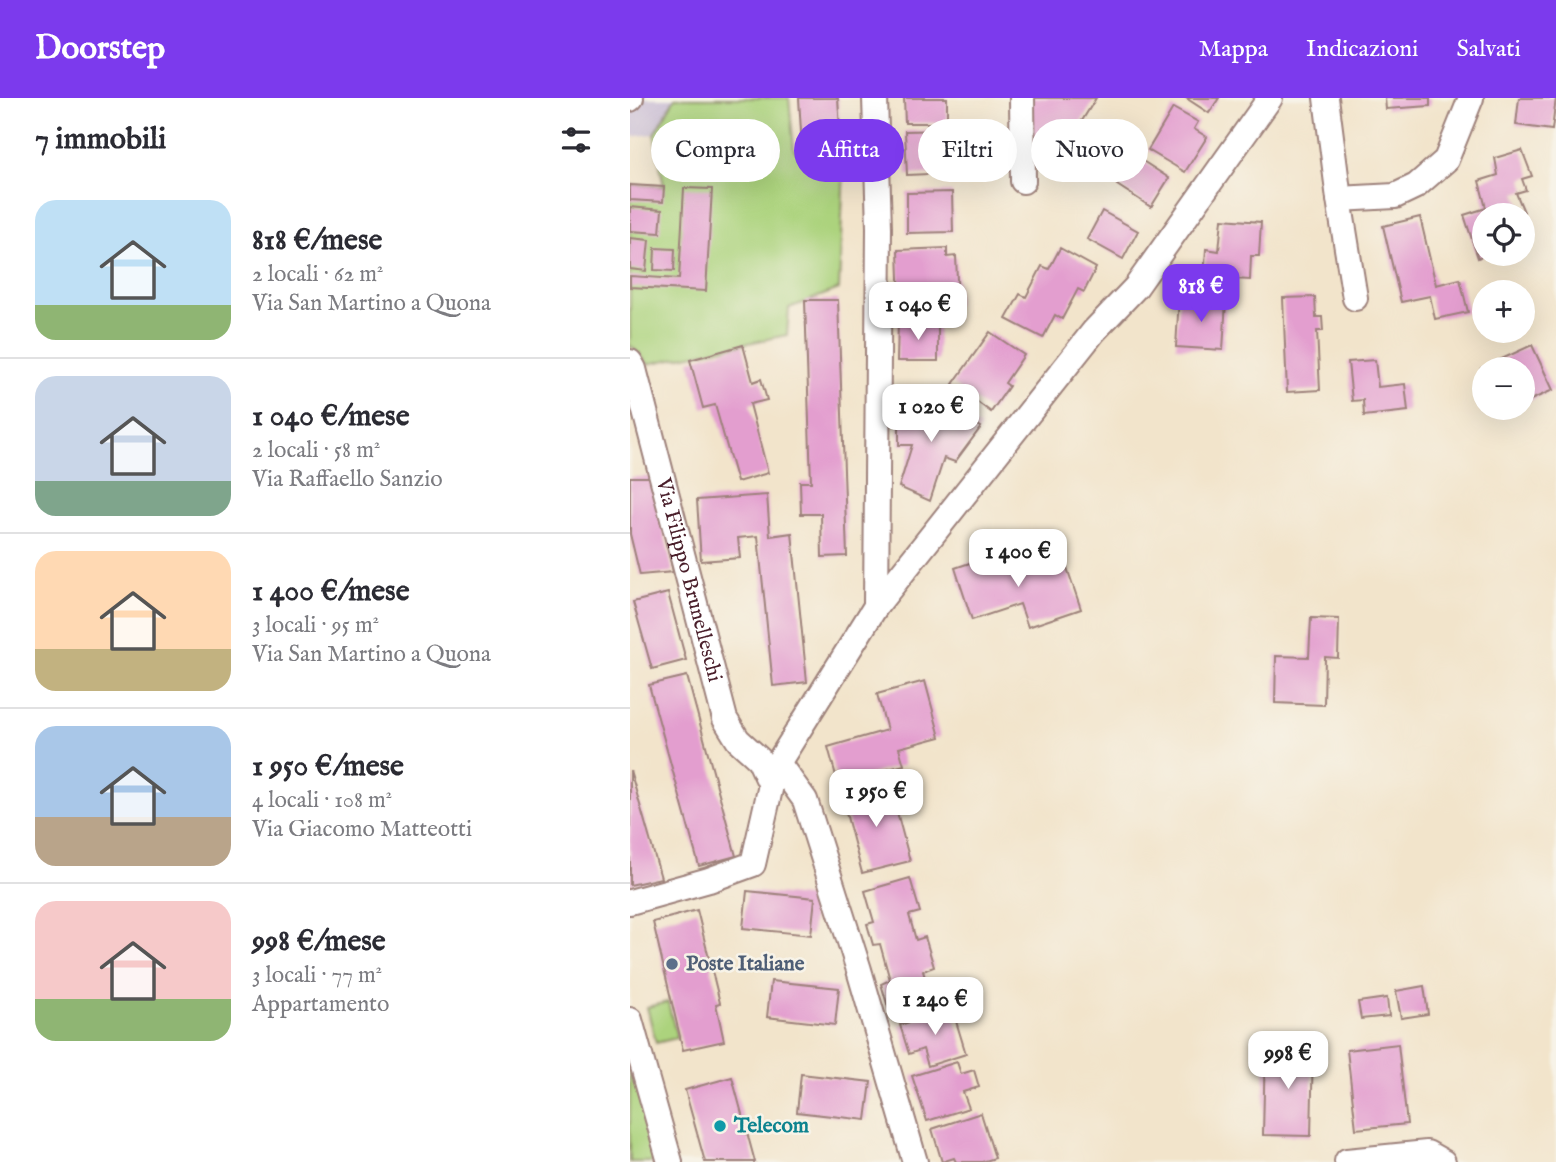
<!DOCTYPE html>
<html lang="it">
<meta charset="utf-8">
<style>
:root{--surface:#fff;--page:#f2f2f3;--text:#2b2b33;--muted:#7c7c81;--line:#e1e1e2;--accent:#7c3aed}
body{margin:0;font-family:"IM FELL English",serif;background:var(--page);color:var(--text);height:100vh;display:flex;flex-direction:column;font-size:26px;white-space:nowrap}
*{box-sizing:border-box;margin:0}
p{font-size:23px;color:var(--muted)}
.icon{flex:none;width:38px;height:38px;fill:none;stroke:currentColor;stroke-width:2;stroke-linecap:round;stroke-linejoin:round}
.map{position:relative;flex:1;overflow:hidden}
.side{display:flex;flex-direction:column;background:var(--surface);width:630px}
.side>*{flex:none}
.guide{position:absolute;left:21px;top:21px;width:665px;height:63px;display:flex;gap:14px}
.tools{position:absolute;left:842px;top:105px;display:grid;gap:14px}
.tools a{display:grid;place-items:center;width:63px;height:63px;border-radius:50%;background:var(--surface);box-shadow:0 7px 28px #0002;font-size:35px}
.price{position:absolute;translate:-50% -60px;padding:0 16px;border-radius:14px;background:#fff;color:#222;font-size:23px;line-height:46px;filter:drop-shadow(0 2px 4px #0008)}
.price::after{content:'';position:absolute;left:50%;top:42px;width:21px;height:16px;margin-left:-10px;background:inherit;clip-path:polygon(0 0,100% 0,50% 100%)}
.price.active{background:var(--accent);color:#fff}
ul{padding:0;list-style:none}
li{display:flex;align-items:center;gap:21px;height:175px;padding:0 35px}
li+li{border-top:2px solid var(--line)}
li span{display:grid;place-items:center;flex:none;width:196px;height:140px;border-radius:21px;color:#555}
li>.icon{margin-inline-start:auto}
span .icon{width:84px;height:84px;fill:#fffc;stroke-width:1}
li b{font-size:30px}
h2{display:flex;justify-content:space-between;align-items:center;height:84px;padding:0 35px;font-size:30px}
.chip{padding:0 24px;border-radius:32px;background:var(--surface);box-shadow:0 7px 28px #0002;font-size:24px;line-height:63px}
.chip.active{background:var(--accent);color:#fff}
header{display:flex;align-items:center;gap:42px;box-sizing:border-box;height:98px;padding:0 35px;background:var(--accent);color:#fff}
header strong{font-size:33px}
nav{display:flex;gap:38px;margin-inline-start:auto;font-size:24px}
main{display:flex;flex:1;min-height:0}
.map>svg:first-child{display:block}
.industrial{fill:#cbbfd5}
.green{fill:#acd37d;stroke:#7b7954;stroke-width:2}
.building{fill:#e39ecf}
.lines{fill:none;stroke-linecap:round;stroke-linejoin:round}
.minor-casing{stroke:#9e827b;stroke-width:28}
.minor{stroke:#fff;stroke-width:24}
.service-dot{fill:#5c6f8a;stroke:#f7f3e8;stroke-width:2.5}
.culture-dot{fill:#0f9aa8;stroke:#f7f3e8;stroke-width:2.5}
.labels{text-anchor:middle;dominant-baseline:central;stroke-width:5;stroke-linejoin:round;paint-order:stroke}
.street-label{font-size:21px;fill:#4a1f2b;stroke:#f7f3e8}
.service-label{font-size:21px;font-weight:bold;fill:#4e5e75;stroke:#f7f3e8;text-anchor:start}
.culture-label{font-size:21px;font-weight:bold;fill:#0d838f;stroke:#f7f3e8;text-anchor:start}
</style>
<header>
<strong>Doorstep</strong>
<nav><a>Mappa</a><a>Indicazioni</a><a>Salvati</a></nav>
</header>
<main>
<section class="side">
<h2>7 immobili<svg class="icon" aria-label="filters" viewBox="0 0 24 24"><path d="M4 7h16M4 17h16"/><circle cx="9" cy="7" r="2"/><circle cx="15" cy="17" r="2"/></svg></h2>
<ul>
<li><span style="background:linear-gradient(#bfe0f5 75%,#8fb573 0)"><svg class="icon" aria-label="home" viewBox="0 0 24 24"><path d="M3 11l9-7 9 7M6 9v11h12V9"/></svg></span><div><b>818 €/mese</b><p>2 locali · 62 m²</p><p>Via San Martino a Quona</p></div></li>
<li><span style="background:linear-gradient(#c9d6e8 75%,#7fa58c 0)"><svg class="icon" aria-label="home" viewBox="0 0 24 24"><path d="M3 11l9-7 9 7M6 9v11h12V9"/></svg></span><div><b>1 040 €/mese</b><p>2 locali · 58 m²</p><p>Via Raffaello Sanzio</p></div></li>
<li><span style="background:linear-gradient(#ffd9b3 70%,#c2b280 0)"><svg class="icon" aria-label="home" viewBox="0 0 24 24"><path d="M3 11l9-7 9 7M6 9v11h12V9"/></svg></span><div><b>1 400 €/mese</b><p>3 locali · 95 m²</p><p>Via San Martino a Quona</p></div></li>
<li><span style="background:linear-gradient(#a9c7e8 65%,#b9a48a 0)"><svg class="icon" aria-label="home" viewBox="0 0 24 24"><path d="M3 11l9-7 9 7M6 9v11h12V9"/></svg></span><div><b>1 950 €/mese</b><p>4 locali · 108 m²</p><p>Via Giacomo Matteotti</p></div></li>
<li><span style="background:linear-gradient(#f6c9c9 70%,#8fb573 0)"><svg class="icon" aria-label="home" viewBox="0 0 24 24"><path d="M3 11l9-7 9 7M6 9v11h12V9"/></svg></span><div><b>998 €/mese</b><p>3 locali · 77 m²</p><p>Appartamento</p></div></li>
</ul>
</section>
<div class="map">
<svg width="926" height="1064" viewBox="0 0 926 1064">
<rect width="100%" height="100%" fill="#f7f3e8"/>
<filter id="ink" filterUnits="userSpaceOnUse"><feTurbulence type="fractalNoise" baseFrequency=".0143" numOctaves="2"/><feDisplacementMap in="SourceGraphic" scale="14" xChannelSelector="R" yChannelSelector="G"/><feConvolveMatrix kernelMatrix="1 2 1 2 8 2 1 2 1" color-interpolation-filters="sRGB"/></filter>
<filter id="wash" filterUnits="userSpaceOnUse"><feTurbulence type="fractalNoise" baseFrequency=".00686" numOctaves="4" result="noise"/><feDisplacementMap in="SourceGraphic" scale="28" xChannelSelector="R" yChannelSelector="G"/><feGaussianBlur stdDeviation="1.57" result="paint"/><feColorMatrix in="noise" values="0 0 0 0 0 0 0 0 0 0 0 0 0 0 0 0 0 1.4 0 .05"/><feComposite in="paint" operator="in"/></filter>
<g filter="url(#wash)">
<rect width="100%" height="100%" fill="#f2e4cb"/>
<!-- industrial -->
<polygon class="industrial" points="0,0 45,0 24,36 0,39"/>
<!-- green -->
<g class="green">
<polygon points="45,0 159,0 164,52 214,67 209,191 159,210 157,237 18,266 3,249 0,249 0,87 34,88 24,36"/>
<polygon points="38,904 47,940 26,945 17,909"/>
<polygon points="0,968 9,978 32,1064 0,1064"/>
</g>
<g id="blocks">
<!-- building -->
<g class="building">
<polygon points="169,0 208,0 211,48 172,50"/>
<polygon points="274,0 317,0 317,25 275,25"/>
<polygon points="398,0 466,0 421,73 398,62"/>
<polygon points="556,0 589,0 579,15"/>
<polygon points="755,0 800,0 800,8 756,11"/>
<polygon points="889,0 926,0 922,32 886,27"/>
<polygon points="543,10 568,24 564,31 577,39 555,74 518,52"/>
<polygon points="319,32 321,75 277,77 275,33"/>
<polygon points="892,52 902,78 892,81 896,92 886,95 894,114 885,117 854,117 854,157 848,160 834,117 856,110 849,83 868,77 865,60"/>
<polygon points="505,58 539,80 521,109 487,87"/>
<polygon points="0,87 34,89 33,104 0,102"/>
<polygon points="54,90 82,91 76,193 0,189 0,178 49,181"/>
<polygon points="322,94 323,134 277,135 277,95"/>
<polygon points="0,109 32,112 30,135 0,133"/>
<polygon points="472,113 508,133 493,161 457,141"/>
<polygon points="790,119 806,187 830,181 838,214 805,221 800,198 771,204 753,128"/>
<polygon points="592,121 631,124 629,158 621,158 620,182 574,179 576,151 589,153"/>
<polygon points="0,140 19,142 16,173 0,171"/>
<polygon points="25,150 45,151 44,173 24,172"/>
<polygon points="317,150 317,159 326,158 328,206 270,208 268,152"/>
<polygon points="430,150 466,170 454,194 448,191 432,221 425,217 413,240 376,221 390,196 396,199 412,168 419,171"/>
<polygon points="685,199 686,219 692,219 693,233 687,233 690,292 657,294 653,200"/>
<polygon points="549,200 596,203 593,252 546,249"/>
<polygon points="175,202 208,202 217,458 192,459 191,416 171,416 170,384 181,384"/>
<polygon points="268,225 308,225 308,263 267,263"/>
<polygon points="360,234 394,257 375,285 379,288 361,314 323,286"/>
<polygon points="113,247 123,284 131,281 137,302 120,306 138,375 107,384 85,307 73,310 60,262"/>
<polygon points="902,247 923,292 892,306 892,271 850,271"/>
<polygon points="745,262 748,289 775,286 778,313 734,318 733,302 722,303 718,264"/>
<polygon points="269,306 300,307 321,313 351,329 325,364 314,360 300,403 269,389 282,347 269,347"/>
<polygon points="0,379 22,379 43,474 10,477 0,436"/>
<polygon points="137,397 140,438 162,435 177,584 143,588 128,438 108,440 110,460 71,463 67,402"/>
<polygon points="375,453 383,475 433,458 451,511 398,529 390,506 342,522 325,470"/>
<polygon points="38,495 56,562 22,571 3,504"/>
<polygon points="681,520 709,521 708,560 695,559 694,607 645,605 646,558 679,559"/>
<polygon points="57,578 106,758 69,768 19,587"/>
<polygon points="295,583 310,639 269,650 274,667 208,685 198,649 257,632 247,596"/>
<polygon points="0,672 31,780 0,787"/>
<polygon points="260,688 280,763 232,775 212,700"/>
<polygon points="280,780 290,814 279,817 286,842 295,839 304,869 293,873 301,899 259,912 251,886 260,882 250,846 243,847 237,826 244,824 235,793"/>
<polygon points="117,793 185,800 181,837 113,830"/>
<polygon points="67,812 90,905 86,906 94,943 53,952 23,824"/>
<polygon points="141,883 209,890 205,927 137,919"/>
<polygon points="794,888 798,916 771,920 766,893"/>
<polygon points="757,900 759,918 731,921 728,904"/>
<polygon points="322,910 336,956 298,968 293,951 279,956 270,927"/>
<polygon points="768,946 777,1026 726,1031 717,952"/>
<polygon points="635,949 683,950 681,1038 633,1037"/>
<polygon points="327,964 331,976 344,972 349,989 333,994 339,1010 297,1023 282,978"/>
<polygon points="171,976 241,984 236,1022 167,1014"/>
<polygon points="102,979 125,1064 75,1064 55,992"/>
<polygon points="351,1015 365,1060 352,1064 326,1064 324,1060 312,1064 302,1031"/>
</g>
</g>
</g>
<g filter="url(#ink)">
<use href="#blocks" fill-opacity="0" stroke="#9e827b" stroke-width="2"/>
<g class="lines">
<defs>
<g id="minor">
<polyline points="245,0 249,130 246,508"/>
<polyline points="392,0 393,83"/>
<polyline points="696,0 709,101 765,98 786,88 816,62 841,0"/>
<polyline points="0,1 1,0"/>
<polyline points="709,101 725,200"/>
<path id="s1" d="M0,264L4,271L95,621L108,642L129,661L141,687"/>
<polyline points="148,665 175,702 229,872 285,1064"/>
<polyline points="0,804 79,782 123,766 141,687 148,665 246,508 464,233 506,189 640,0"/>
<polyline points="0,922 40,1064"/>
<polyline points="717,1063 797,1055 813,1064"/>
</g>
</defs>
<!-- minor casing -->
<use href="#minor" class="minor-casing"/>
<!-- minor -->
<use href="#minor" class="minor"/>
</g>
</g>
<!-- markers -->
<circle class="service-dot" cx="42" cy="866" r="7"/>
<circle class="culture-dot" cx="90" cy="1028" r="7"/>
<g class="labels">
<!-- street labels -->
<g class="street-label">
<text stroke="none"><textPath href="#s1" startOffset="226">Via Filippo Brunelleschi</textPath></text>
</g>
<!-- service labels -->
<g class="service-label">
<text x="56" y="866">Poste Italiane</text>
</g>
<!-- culture labels -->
<g class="culture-label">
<text x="104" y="1028">Telecom</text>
</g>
</g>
</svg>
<div class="tools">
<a><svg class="icon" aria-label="locate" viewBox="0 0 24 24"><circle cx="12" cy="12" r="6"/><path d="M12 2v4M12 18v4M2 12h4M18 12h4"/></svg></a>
<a>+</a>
<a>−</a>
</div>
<b class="price active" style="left:571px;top:226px">818 €</b>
<b class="price" style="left:288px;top:244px">1 040 €</b>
<b class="price" style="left:301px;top:346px">1 020 €</b>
<b class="price" style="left:388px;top:491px">1 400 €</b>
<b class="price" style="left:246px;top:731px">1 950 €</b>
<b class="price" style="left:305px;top:939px">1 240 €</b>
<b class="price" style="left:658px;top:993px">998 €</b>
<div class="guide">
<a class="chip">Compra</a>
<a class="chip active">Affitta</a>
<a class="chip">Filtri</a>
<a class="chip">Nuovo</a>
</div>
</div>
</main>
